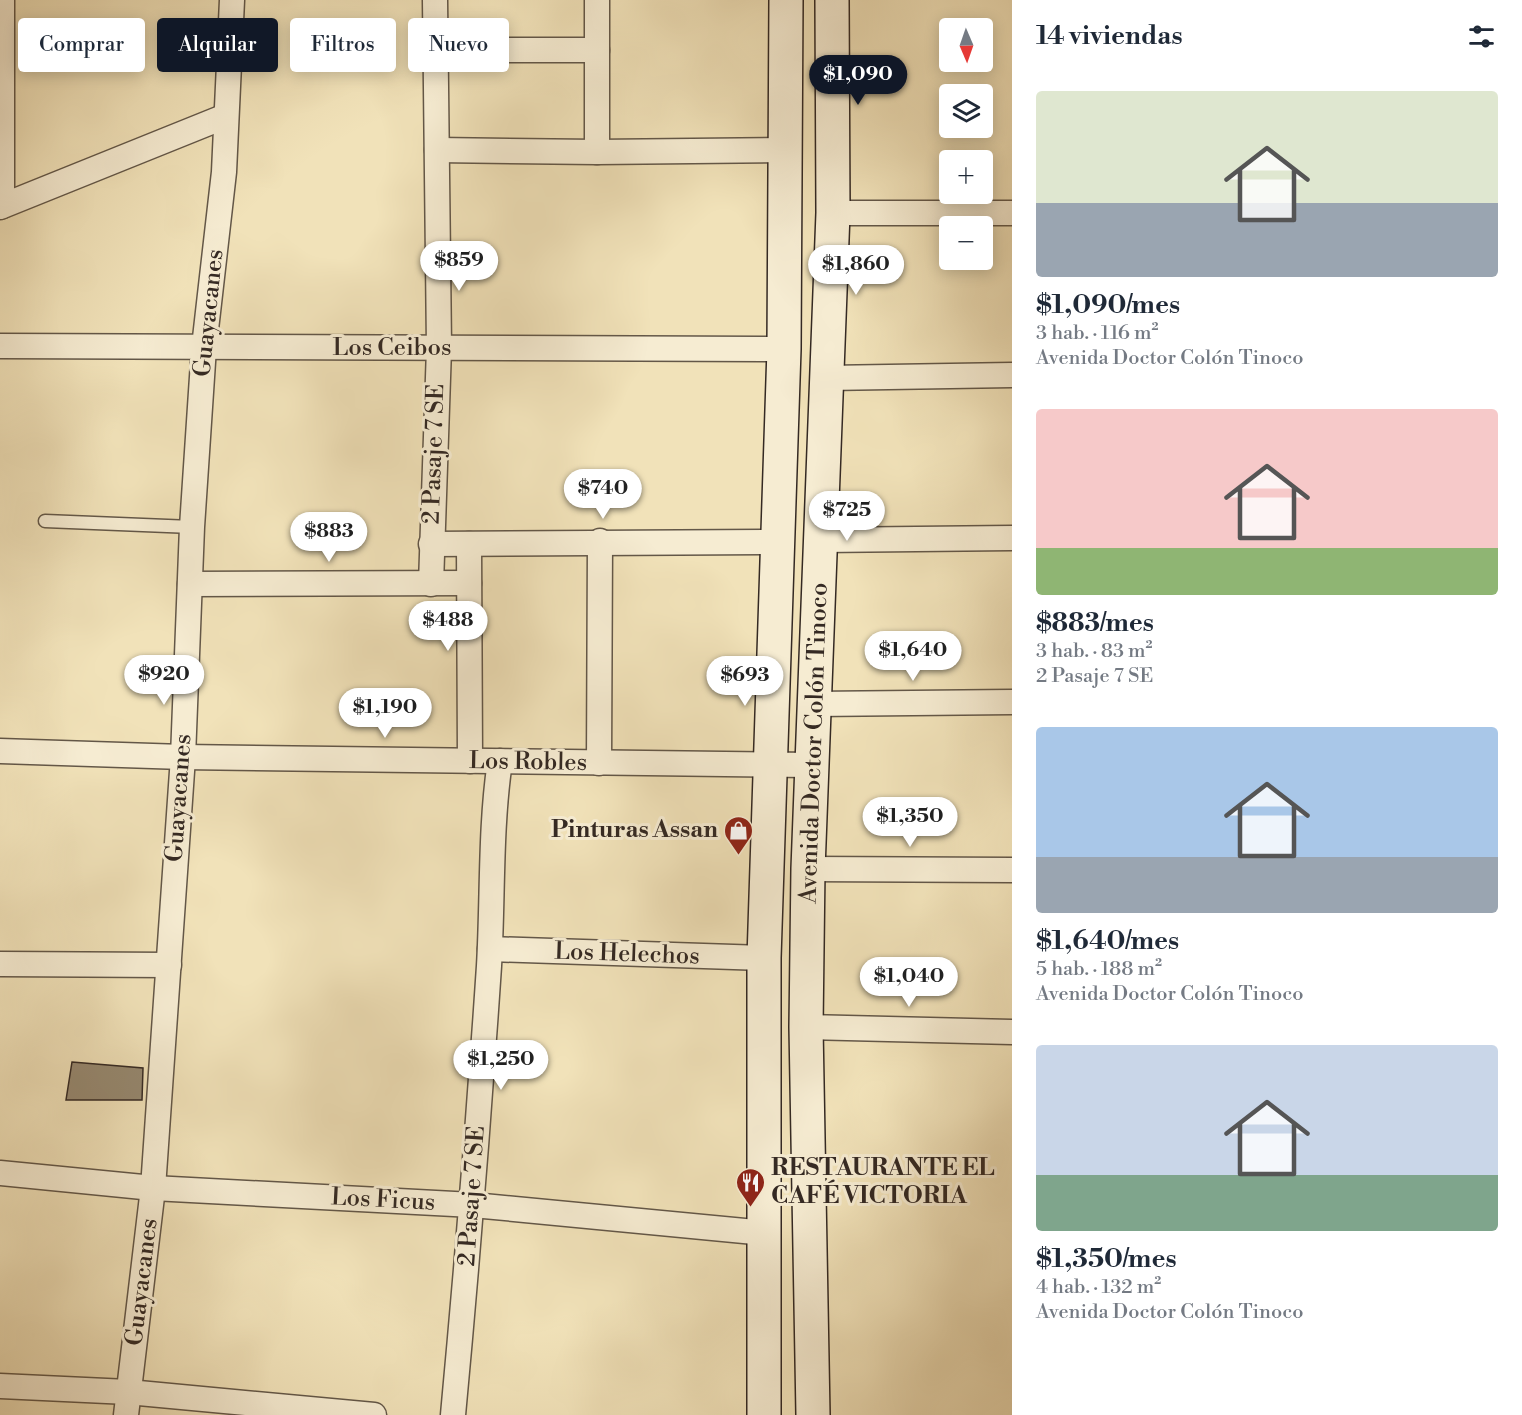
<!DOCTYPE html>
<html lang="es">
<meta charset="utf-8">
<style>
:root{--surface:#fff;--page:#f2f2f3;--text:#1f2937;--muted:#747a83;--accent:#111827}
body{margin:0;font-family:"Libre Bodoni",serif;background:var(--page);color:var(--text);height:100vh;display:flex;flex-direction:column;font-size:22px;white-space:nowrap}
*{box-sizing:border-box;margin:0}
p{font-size:20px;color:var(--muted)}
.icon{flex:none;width:33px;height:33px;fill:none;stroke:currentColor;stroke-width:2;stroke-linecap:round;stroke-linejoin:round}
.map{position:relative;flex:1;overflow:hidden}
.panel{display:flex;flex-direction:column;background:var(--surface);width:510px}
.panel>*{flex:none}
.hud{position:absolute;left:18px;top:18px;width:570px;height:54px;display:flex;gap:12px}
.needle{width:39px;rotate:178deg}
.controls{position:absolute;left:939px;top:18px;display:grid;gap:12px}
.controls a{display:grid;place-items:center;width:54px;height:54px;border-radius:6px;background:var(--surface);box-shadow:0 3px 15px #0003;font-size:30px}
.price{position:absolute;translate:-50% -51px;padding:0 14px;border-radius:21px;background:#fff;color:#222;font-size:20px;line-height:39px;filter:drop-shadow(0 2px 3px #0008)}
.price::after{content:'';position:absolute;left:50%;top:36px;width:18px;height:14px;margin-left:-9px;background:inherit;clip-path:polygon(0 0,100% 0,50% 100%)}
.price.on{background:var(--accent);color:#fff}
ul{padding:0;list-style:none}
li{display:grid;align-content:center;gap:12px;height:318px;padding:0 24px}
li span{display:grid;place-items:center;height:186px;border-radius:6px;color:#555}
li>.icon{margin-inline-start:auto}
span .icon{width:108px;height:108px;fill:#fffc;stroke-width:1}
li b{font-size:26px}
h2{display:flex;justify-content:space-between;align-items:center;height:72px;padding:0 24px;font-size:26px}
.pill{padding:0 21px;border-radius:6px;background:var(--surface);box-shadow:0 3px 15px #0003;font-size:21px;line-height:54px}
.pill.on{background:var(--accent);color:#fff}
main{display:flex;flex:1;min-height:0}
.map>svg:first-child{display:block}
.building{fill:#968971;stroke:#342923;stroke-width:1.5}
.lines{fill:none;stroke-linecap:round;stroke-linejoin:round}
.service-casing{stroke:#635748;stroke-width:15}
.minor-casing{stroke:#635748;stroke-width:27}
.secondary-casing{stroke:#342923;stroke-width:36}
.service{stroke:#f6ecd2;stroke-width:12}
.minor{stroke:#f6ecd2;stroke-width:24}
.secondary{stroke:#f6ecd2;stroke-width:33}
.labels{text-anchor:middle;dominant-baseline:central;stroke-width:6;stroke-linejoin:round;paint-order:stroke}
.street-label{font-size:24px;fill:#342923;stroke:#f6ecd2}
.poi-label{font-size:24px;font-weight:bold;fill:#342923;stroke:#f6ecd2;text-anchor:end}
</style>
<main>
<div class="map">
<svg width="1012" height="1415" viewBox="0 0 1012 1415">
<rect width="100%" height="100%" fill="#f1e2b9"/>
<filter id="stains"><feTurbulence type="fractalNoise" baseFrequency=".00333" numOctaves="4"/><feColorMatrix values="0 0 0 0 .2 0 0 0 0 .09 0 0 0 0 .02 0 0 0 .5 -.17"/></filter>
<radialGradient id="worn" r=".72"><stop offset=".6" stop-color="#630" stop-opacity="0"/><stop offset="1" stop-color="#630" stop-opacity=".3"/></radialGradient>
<!-- building -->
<polygon class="building" points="72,1062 143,1068 142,1100 66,1100"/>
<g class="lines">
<defs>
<polyline id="service" points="45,521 192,527"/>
<g id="minor">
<polyline points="436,50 597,50"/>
<polyline points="437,150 597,152 787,150"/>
<polyline points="597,152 597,0"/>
<polyline points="2,206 2,0"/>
<polyline points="0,207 226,116"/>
<polyline points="833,213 1012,213"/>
<polyline points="0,346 784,349"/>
<polyline points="827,378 1012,375"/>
<polyline points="821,540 1012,538"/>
<polyline points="431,544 776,542"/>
<polyline points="469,544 470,761"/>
<polyline points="190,584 469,583"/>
<polyline points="431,584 439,348 435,0"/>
<polyline points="814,704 1012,702"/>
<polyline points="0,751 183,757 811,765"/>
<polyline points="599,763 600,541"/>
<polyline points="808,869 1012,870"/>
<polyline points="490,949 764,958"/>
<polyline points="0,964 169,965"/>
<polyline points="806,1027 1012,1032"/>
<polyline points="0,1173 153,1188 473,1205 765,1233"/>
<polyline points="0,1386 128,1392 374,1415"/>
<polyline points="126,1415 153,1188 183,757 192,527 204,347 224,172 232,0"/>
<path d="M453,1415C467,1265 479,1116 489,966C493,897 490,829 500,761"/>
</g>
<g id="secondary">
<polyline points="764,1415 764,958 784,349 786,0"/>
<polyline points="813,1415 806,1027 808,869 833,213 832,0"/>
</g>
</defs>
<!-- service casing -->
<use href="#service" class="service-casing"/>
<!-- minor casing -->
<use href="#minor" class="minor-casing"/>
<!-- secondary casing -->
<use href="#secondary" class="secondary-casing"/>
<!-- service -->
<use href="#service" class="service"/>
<!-- minor -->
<use href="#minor" class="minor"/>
<!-- secondary -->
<use href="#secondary" class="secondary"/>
</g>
<!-- icons -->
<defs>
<symbol id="shop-pin" viewBox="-11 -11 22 30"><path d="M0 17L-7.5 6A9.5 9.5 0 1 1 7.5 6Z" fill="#8f2418" stroke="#f6ecd2"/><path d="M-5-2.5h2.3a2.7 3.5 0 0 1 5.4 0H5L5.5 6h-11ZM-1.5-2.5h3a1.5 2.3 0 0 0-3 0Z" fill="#fff"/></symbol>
<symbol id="restaurant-pin" viewBox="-11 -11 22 30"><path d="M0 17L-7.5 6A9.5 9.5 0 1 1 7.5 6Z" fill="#8f2418" stroke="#f6ecd2"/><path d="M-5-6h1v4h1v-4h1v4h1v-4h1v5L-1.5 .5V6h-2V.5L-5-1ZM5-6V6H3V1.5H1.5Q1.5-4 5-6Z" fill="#fff"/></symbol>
</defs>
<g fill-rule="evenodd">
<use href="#shop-pin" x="722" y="814" width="33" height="45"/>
<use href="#restaurant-pin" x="734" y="1166" width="33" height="45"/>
</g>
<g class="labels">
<!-- street labels -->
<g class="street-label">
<text transform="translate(209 313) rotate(-84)">Guayacanes</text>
<text x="392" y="348">Los Ceibos</text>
<text transform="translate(434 454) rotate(-88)">2 Pasaje 7 SE</text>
<text transform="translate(814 743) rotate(-88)">Avenida Doctor Colón Tinoco</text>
<text transform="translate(528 762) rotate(1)">Los Robles</text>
<text transform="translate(179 798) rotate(-86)">Guayacanes</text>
<text transform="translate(627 954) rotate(2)">Los Helechos</text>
<text transform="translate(472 1196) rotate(-86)">2 Pasaje 7 SE</text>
<text transform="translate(383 1200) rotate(3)">Los Ficus</text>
<text transform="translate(142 1282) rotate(-83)">Guayacanes</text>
</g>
<!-- poi labels -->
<g class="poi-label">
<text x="718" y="830">Pinturas Assan</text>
<text x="771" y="1168" text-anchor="start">RESTAURANTE EL<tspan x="771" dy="28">CAFÉ VICTORIA</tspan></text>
</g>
</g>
<rect width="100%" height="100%" filter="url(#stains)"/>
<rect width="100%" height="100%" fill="url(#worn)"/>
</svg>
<div class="controls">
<a><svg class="needle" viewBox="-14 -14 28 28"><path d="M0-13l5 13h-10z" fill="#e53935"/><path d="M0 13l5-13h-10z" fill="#747a83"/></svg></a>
<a><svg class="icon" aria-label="layers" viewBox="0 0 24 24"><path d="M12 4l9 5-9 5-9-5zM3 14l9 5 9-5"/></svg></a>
<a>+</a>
<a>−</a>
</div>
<b class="price on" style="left:858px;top:106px">$1,090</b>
<b class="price" style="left:459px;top:292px">$859</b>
<b class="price" style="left:856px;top:296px">$1,860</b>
<b class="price" style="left:603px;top:520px">$740</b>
<b class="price" style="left:847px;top:542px">$725</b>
<b class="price" style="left:329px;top:563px">$883</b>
<b class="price" style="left:448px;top:652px">$488</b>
<b class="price" style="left:913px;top:682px">$1,640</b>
<b class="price" style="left:164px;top:706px">$920</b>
<b class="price" style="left:745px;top:707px">$693</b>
<b class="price" style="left:385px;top:739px">$1,190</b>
<b class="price" style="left:910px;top:848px">$1,350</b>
<b class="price" style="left:909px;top:1008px">$1,040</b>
<b class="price" style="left:501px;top:1091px">$1,250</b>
<div class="hud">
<a class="pill">Comprar</a>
<a class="pill on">Alquilar</a>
<a class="pill">Filtros</a>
<a class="pill">Nuevo</a>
</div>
</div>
<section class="panel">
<h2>14 viviendas<svg class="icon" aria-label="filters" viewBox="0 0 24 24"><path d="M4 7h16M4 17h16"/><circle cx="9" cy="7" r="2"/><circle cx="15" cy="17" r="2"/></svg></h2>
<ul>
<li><span style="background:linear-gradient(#dfe7d0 60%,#9aa5b1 0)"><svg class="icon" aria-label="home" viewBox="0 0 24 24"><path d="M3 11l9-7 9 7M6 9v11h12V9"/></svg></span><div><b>$1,090/mes</b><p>3 hab. · 116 m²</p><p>Avenida Doctor Colón Tinoco</p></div></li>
<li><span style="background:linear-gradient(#f6c9c9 75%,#8fb573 0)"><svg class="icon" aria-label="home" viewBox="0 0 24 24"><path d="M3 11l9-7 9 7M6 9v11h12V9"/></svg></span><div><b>$883/mes</b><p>3 hab. · 83 m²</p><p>2 Pasaje 7 SE</p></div></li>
<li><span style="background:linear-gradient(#a9c7e8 70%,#9aa5b1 0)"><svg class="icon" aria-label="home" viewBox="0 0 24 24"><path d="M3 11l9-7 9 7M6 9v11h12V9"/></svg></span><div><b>$1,640/mes</b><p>5 hab. · 188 m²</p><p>Avenida Doctor Colón Tinoco</p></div></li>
<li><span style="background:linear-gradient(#c9d6e8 70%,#7fa58c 0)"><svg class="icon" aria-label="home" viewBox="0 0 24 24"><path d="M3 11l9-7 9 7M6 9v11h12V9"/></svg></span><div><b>$1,350/mes</b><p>4 hab. · 132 m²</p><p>Avenida Doctor Colón Tinoco</p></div></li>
</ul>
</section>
</main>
